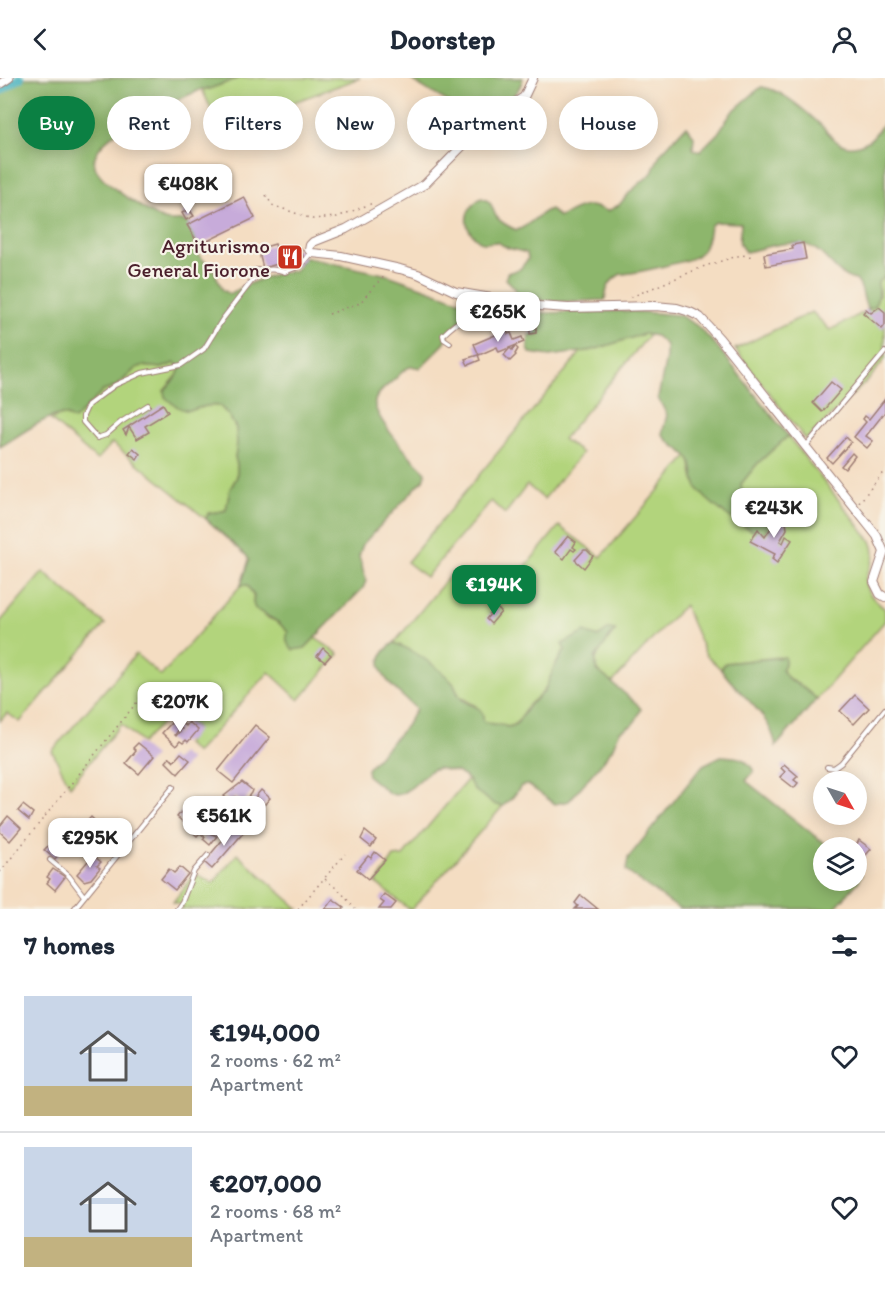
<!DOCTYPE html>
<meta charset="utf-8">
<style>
:root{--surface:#fff;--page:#f2f2f3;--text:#1f2937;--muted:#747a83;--line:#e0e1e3;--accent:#0b8043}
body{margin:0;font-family:Itim,sans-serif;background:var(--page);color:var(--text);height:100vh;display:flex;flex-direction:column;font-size:22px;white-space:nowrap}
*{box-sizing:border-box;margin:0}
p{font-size:20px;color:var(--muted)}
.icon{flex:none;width:33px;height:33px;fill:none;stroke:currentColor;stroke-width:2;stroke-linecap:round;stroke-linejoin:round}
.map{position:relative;height:831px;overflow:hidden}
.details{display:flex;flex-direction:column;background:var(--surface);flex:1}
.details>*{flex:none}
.top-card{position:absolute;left:18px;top:18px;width:849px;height:54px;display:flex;gap:12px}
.needle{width:39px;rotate:129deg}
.fabs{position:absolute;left:813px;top:693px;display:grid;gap:12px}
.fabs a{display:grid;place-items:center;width:54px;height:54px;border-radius:50%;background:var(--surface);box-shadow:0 3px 15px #0003;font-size:30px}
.price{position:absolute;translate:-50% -51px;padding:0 14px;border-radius:12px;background:#fff;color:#222;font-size:20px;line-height:39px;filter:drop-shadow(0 2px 3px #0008)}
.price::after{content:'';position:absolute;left:50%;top:36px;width:18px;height:14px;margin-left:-9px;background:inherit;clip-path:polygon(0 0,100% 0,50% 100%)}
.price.on{background:var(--accent);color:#fff}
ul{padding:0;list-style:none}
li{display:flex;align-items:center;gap:18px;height:150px;padding:0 24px}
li+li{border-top:2px solid var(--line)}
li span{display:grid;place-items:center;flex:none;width:168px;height:120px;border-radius:0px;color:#555}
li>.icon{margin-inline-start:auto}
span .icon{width:72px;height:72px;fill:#fffc;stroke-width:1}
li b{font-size:26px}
h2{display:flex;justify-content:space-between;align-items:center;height:72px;padding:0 24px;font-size:26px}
.tag{padding:0 21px;border-radius:27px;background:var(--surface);box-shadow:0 3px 15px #0003;font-size:21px;line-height:54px}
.tag.on{background:var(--accent);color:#fff}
header{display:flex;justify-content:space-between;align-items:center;height:78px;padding:0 24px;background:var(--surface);font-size:27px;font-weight:700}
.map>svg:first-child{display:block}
.green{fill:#b2d47c;stroke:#7e7a54;stroke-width:1.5}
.forest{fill:#8db66c;stroke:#6c6a4c;stroke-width:1.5}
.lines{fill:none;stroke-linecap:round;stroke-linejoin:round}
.canal{stroke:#42b0be;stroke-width:9}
.building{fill:#c7abda}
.lane-casing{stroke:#9f7e76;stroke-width:6}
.street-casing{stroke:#9f7e76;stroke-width:10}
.path{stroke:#9f7e76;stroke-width:1.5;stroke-dasharray:1.5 4.5;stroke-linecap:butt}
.lane{stroke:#fff;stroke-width:4}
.street{stroke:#fff;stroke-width:8}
.labels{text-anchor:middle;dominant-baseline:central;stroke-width:4.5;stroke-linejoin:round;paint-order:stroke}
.poi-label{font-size:21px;fill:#4a1f2b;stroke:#f7f3e8;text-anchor:end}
</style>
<header><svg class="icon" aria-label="back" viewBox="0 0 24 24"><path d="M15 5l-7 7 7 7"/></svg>Doorstep<svg class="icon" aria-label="person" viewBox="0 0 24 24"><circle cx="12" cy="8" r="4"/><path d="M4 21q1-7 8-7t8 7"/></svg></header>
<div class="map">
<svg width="885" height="831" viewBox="0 0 885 831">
<rect width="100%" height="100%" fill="#f7f3e8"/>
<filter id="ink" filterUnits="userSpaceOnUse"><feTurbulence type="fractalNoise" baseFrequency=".0167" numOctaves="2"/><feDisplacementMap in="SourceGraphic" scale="12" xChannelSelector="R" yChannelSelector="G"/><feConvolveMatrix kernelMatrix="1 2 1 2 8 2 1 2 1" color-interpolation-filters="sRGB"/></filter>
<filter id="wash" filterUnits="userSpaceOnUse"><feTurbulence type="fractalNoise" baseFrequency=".008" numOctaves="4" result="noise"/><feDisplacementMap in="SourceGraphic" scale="24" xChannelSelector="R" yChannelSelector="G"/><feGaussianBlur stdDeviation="1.35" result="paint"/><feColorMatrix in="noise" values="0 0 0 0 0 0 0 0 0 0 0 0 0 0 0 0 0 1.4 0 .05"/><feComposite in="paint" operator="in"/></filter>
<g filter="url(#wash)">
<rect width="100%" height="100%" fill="#f4ddc2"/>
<!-- green -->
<g class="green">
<polygon points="239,0 360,0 220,51 202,11 209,11"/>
<polygon points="885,198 885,281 870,300 806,362 735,271 812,234 830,252 874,229 879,217 878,204"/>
<polygon points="643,256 650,256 563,361 582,375 544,421 527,407 505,436 491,423 426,499 407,484 581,274 593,272"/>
<path d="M175,285L180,291L177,298L164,313L201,330L207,327L220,328L229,338L236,350L237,366L235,379L237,386V399L230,411L226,432C220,435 215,433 208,435L206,441L112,365L97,382L50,341L63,337L68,339L103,312L116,309L136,290L142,288L162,290Z"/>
<path d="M788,358L871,463C885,492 842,497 885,531V543L817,621L801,608L785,598L779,579L725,585L721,591L706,577L684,527L612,605C607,601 600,597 597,592C590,580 608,562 615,553C607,554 568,569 564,574C553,585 551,604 542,615C538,621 530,624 526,631C520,639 518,647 507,649L502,646L489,647L483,643L476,628L460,619L454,606L419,578L394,565L452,495L495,525L559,448L601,479L688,378C693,386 691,396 695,404C703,419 741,447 757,455L760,433L741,425L738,419L742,412L741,406L758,385Z"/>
<polygon points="43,494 105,546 20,644 7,635 0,643 0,544"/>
<path d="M241,507H247C253,513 254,517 253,525L266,539L278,544L305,570L315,560L339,576L299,622L269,594L196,675L186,666L196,649L173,634L142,665L121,646L70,708L52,673L136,576L161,598Z"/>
<path d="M468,701C473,712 491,726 503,728L412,831H409L376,805L394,779L403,778Z"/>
<polygon points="237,776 299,831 180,831 183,827 173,824 195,796 213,805"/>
</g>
<!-- forest -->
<g class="forest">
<path d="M25,0H239L209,11H202C180,22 80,58 96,91C106,109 143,130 161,141C169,145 175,142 183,143C191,145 197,150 203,155L193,166L195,174L213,191L223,212L230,216C244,207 279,192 295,193L304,179L388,197L458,222L539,235L629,233L679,237L696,247L715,266L788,358L758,385L741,406L742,412L738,419L741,425C752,431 761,434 770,443L768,450L763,455H757C740,447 703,423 696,407C693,399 694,387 689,380C683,372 669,367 662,356L667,337L658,320L666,280V267L656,258L644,256L593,272L581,274L549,278L530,275C525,266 529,261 532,252L528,246L509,239L470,238L459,244L450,253L444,266L420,290C409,286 404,292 397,299C390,306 377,314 375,323C372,339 414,383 426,394L425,400L363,466L359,478L366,503L363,510L305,570L293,572C287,566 285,563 288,554L278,544L255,531L253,525L254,518L247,507H241L249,482L246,477L206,441L208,436C214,433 220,435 226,432L230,411L237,399V386L235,379L237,366L236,350L229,338L220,328C193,323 194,346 165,319L164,313L177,298L180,291L175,285L162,290L142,288L136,290L116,309L103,313L74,342C70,339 66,337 61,337C46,337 14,361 0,369V16Z"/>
<path d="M409,0H523C517,20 510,20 493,28C486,31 481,39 475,44C456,25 430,16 409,0Z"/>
<path d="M761,9C781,10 809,36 823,49C830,56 834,64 844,67C851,70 860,67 866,64C875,60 878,50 885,44V198L878,204L879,217L874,229L868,231C861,221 865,211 856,202C833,199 826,169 802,166C784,163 764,170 746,174C735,165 741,157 741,145L715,144L710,148C709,158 706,170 698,177C692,183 632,196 621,196C610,202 606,209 605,222L554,224L517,219L515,210L506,201L507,195L520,191L528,181L527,175L508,170L497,164L483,165C463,153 460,134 481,120C493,123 491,129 496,138C500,144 511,150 517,152C530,148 537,136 550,131L559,139C569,136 576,129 588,128C594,127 602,132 608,133L619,127L631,113L652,95L660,76L686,48L694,58L693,71L700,73L718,55L732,34Z"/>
<path d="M609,551L615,552L595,580L597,592L637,626L641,631L636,642L632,647L620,653L612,671L604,682L569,723L555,726L528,707L521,708L513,719L503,728L496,727L474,712L468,701L457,694L438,690L431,692L412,709L401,716L395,717L389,715L368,698L367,691L406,648L416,631C398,612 359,588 394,565C412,571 437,588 450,602C456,607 456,613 459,618C467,630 485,625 483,643C492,648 499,644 507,649L513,648L518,644L529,627L544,614L554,590L565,572L562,566L585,554L598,559Z"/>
<path d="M785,579V586L782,592L789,602L801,608L817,621L776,668C769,633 740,619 721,591L725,585Z"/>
<path d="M721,678C738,679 744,678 754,693L746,703L829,769L824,770V802H856L857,792L862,796L859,803L834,831H679L626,793L628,780L703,687Z"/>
</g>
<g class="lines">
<!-- canal -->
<polyline class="canal" points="0,13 20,0"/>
</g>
<g id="blocks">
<!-- building -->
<g class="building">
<polygon points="244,119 255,140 199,167 187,147"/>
<polygon points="189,131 194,138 186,142 182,135"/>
<polygon points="803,165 806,181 766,188 764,176 793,171 792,167"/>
<polygon points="275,166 278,177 301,170 304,182 298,184 299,187 287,190 285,184 263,190 258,171"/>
<polygon points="879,229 885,234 885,247 882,251 863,235 866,231 871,235"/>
<polygon points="530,245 536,245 536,255 530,256"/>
<polygon points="507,252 508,256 511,255 514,262 522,259 524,264 499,274 497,269 479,277 474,266"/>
<polygon points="515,268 518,271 515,276 516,277 510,283 504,277 510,270 512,272"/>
<polygon points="478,277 480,282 468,287 465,281"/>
<polygon points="831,304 841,312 822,334 813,325"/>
<polygon points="885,321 885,334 866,358 873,363 867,370 854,359 866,344 863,341 865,338 869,341"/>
<polygon points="163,326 168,334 145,348 149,354 137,361 129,349 126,357 123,352"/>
<polygon points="846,359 851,364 832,385 827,380"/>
<polygon points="133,370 140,376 137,381 129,375"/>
<polygon points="852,375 855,378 845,391 841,388"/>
<polygon points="778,439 786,444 787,451 780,463 783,465 786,458 792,462 777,485 772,481 775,476 750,463 758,451 765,459"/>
<polygon points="568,458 576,464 573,469 576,471 574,473 571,471 564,481 555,474"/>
<polygon points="584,472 587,472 593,478 584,490 575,482"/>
<polygon points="496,529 501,534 491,546 486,541"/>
<polygon points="323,570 331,577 325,584 317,578"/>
<polygon points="855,617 869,630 854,646 840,633"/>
<polygon points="173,643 179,648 177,650 179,651 175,657 176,658 182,651 180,650 183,646 186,648 189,644 198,652 188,664 186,662 183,665 180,663 176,668 162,655"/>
<polygon points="255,647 270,659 233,705 218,693"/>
<polygon points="138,665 154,678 139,696 126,685 136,673 133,670"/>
<polygon points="181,675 190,682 178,696 166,684 170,679 174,683"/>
<polygon points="784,686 798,698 794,702 798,705 794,710 780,699 785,694 781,690"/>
<polygon points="242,704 252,712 251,715 243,725 235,719 231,724 235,726 229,734 223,729 228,722 224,718"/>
<polygon points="261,712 270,720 251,743 242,735"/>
<polygon points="23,727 33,735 29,742 18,733"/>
<polygon points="181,734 193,744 189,749 177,739"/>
<polygon points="8,738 21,750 10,763 0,754 0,748"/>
<polygon points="91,739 106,754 96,764 81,750"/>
<polygon points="196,747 202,752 217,758 210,767 203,761 205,759 200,755 197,758 191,753"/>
<polygon points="235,747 244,754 212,791 204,784"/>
<polygon points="365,753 376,762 371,769 361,761"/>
<polygon points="859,762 871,771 860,784 856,781 856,770 855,770"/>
<polygon points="51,765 61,773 55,781 44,772"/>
<polygon points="375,774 385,782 368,801 357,792 368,778 371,780"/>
<polygon points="93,777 101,784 97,788 100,790 91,801 84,803 77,796"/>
<polygon points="180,789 188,796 175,812 161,801 169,791 174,795"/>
<polygon points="53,791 65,799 55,812 47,805 50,801 47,799"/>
<polygon points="384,816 396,825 391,831 379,831 384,825 380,822"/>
<polygon points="581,817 582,818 598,831 575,831 578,828 575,825"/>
<polygon points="333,821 344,829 343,831 325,831"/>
</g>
</g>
</g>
<g filter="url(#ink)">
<use href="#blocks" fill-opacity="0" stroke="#9f7e76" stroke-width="1.5"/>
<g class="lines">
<defs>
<g id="lane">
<path d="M256,192C268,193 273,189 285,194L300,188L311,175"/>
<path d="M450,265L444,261L443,257C457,243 472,233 492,230L497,222"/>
<polyline points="148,327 121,344 106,357 97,360 83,344 83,338 88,327 115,307 142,295 181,287 204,271 222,242 251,204 263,193"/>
<polyline points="806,368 885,274"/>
<polyline points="827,689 834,690 841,685 885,631"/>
<polyline points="50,782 69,798 84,818"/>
<polyline points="74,831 173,709"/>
<polyline points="177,831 182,824 194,793 208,777"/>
</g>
<g id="street">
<polyline points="533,0 524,19 489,41 425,106 346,151 313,164 310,167 309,172 312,175 341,178 400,191 418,196 456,214 539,228 568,230 655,228 677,230 690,234 700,239 720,261 877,458 884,474 874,504 880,516 885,519"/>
<polyline points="0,6 9,0"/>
</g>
</defs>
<!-- lane casing -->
<use href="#lane" class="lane-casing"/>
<!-- street casing -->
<use href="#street" class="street-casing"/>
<!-- path -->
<g class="path">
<polyline points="266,117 272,127 312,141 337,139 373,125"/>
<polyline points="631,219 705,188 741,177 755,179"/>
<polyline points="329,236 360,225 375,207 386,197"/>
<polyline points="859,425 885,392"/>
<polyline points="0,794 154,603"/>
<polyline points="325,801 341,814 355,831"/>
<polyline points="298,831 345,776"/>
</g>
<!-- lane -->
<use href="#lane" class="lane"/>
<!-- street -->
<use href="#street" class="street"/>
</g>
</g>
<!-- icons -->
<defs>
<symbol id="restaurant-square" viewBox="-11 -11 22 22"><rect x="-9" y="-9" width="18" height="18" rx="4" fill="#c8321e" stroke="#f7f3e8"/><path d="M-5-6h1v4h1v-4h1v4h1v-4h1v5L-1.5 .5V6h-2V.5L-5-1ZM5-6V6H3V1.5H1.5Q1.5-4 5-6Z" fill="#fff"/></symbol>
</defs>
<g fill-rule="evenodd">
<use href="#restaurant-square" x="275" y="164" width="30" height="30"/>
</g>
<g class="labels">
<!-- poi labels -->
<g class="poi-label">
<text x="270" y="167">Agriturismo<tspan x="270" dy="24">General Fiorone</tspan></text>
</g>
</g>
</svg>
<div class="fabs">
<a><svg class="needle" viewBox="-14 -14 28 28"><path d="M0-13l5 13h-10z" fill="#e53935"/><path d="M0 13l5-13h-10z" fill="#747a83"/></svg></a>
<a><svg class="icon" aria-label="layers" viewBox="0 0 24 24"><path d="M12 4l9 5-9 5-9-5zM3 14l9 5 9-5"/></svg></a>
</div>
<b class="price" style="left:188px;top:137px">€408K</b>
<b class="price" style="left:498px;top:265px">€265K</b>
<b class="price" style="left:774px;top:461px">€243K</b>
<b class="price on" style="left:494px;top:538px">€194K</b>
<b class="price" style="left:180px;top:655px">€207K</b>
<b class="price" style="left:224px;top:769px">€561K</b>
<b class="price" style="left:90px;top:791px">€295K</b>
<div class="top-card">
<a class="tag on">Buy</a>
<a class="tag">Rent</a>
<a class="tag">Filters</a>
<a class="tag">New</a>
<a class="tag">Apartment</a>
<a class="tag">House</a>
</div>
</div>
<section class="details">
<h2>7 homes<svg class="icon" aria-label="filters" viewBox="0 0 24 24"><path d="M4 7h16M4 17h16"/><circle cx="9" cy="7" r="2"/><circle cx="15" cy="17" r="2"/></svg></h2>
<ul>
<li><span style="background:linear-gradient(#c9d6e8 75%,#c2b280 0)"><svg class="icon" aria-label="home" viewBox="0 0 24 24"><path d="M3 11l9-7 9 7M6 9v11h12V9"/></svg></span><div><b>€194,000</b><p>2 rooms · 62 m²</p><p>Apartment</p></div><svg class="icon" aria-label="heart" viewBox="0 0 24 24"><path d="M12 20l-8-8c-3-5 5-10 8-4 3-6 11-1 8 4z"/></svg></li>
<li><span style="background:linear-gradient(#c9d6e8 75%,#c2b280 0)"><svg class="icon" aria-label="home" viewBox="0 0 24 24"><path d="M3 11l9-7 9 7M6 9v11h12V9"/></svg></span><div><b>€207,000</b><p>2 rooms · 68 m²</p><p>Apartment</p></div><svg class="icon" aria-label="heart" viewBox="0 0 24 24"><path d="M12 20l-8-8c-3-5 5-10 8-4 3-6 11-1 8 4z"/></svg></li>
</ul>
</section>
